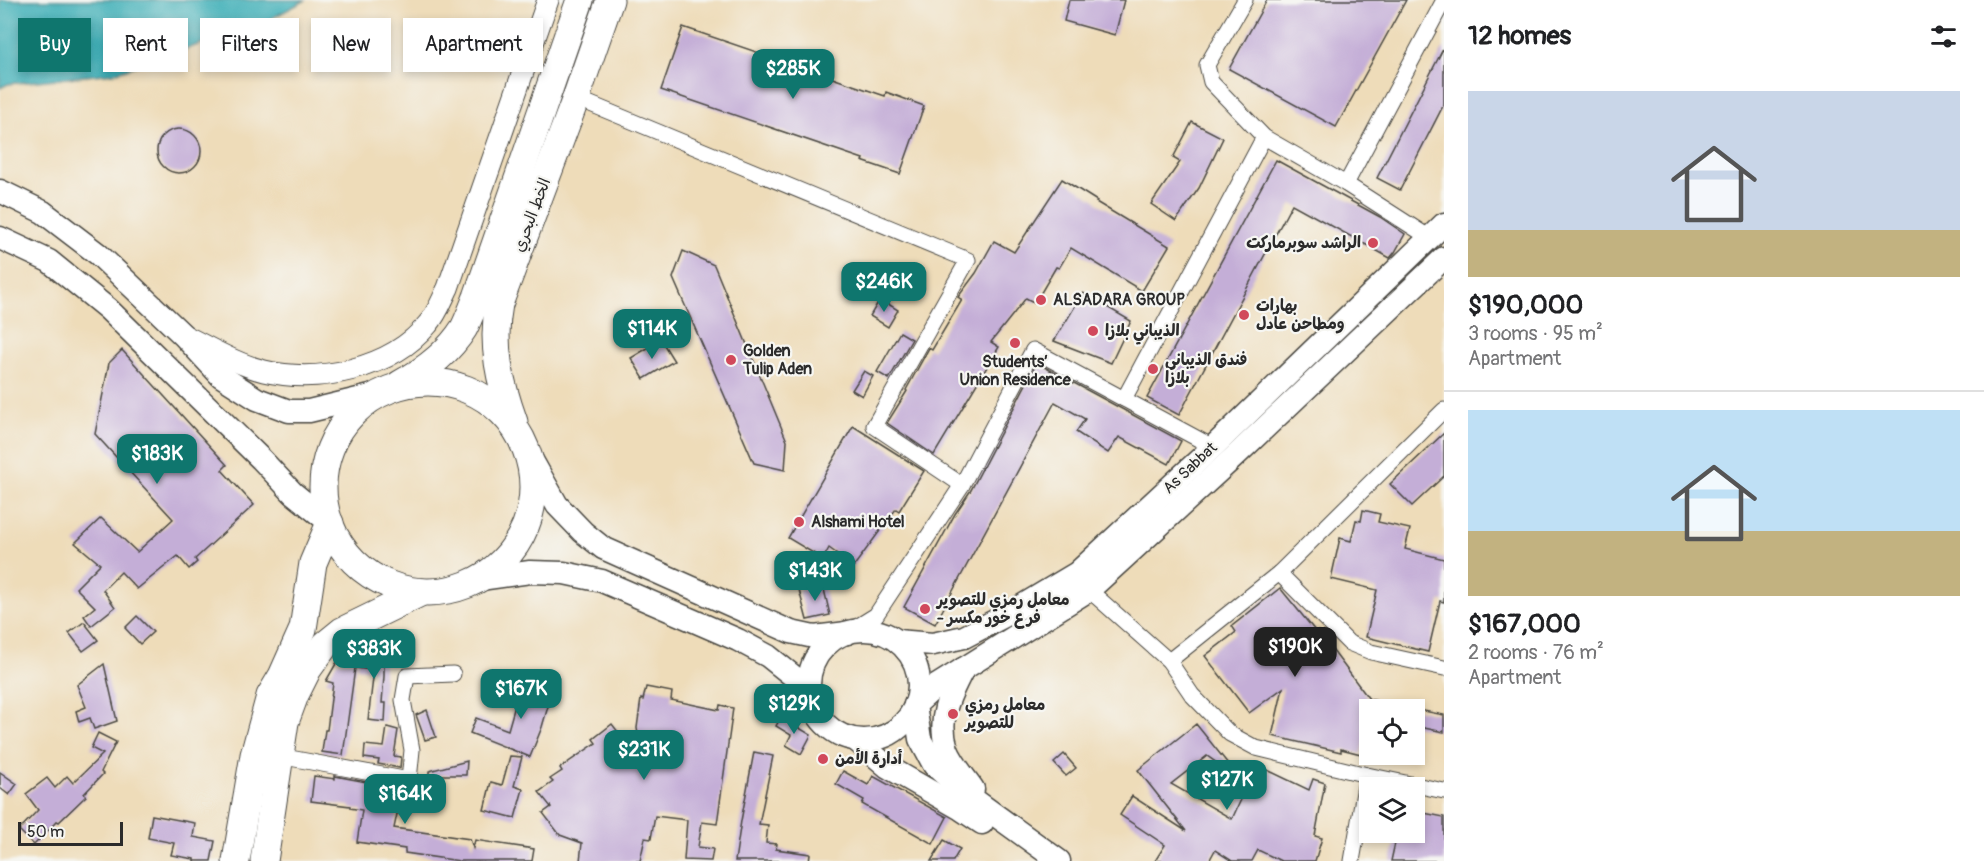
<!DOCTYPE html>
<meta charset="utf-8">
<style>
:root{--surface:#fff;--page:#f6f6f6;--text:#202124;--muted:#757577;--line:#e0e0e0;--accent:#0f766e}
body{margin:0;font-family:Pangolin,"Playpen Sans Arabic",sans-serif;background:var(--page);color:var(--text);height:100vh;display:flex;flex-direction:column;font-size:22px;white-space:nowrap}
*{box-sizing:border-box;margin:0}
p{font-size:20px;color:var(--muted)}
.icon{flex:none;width:33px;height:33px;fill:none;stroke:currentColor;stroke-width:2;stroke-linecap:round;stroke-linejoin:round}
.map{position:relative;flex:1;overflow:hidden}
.details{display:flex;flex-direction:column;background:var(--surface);width:540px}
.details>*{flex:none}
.hud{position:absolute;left:18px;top:18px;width:570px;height:54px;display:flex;gap:12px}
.fabs{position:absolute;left:1359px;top:699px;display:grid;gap:12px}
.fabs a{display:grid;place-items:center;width:66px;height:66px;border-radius:0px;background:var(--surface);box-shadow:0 3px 9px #0003;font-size:30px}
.scale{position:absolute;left:18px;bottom:15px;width:105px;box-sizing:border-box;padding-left:6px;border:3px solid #2b2b2b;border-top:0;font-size:16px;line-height:21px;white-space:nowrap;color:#2b2b2b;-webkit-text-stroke:4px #f6f6f2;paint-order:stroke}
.price{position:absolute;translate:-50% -51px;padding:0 14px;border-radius:12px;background:var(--accent);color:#fff;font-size:20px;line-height:39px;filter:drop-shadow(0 2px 3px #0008)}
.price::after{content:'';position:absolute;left:50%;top:36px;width:18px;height:14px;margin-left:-9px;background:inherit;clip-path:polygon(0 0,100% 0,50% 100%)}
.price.active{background:#222;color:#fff}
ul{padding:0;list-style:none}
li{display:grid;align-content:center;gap:12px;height:318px;padding:0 24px}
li+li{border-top:2px solid var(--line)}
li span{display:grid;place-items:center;height:186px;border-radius:0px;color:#555}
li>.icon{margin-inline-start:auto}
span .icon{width:108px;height:108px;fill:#fffc;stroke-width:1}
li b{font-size:26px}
h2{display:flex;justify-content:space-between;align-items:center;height:72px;padding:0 24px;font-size:26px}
.tag{padding:0 21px;border-radius:0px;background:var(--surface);box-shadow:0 3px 9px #0003;font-size:21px;line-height:54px}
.tag.active{background:var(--accent);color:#fff}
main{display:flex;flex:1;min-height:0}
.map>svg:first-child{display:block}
.water{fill:#3eafb7;stroke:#346d71;stroke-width:1.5}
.building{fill:#c4aed7}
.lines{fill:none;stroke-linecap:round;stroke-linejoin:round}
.street-casing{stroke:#484640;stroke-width:17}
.secondary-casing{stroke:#484640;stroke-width:23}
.primary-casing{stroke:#484640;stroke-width:25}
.highway-casing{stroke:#484640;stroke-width:29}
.street{stroke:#fff;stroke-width:15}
.secondary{stroke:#fff;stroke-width:21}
.primary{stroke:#fff;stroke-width:22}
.highway{stroke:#fff;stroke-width:27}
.poi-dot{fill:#d1495b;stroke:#f6f6f2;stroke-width:2}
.labels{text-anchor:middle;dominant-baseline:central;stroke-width:4.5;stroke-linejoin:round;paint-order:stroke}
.street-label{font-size:16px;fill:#2b2b2b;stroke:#f6f6f2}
.poi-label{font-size:16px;font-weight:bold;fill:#2b2b2b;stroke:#f6f6f2;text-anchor:start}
</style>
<main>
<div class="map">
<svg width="1444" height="861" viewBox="0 0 1444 861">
<rect width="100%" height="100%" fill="#f6f6f2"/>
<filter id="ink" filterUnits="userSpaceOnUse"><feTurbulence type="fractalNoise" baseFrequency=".0167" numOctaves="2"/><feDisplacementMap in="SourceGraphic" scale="12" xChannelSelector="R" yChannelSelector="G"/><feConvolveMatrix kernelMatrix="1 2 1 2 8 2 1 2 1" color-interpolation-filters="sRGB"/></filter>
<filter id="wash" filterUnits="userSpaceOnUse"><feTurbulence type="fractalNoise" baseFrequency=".008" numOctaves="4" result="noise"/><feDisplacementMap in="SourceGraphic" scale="24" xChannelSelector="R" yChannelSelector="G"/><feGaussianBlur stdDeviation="1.35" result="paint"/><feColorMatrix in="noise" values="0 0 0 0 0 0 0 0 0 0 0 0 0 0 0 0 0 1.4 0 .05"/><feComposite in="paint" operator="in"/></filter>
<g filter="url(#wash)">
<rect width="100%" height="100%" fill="#eedcb9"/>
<!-- water -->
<polygon class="water" points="0,0 306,0 261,24 114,73 8,84 0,88"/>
<g id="blocks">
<!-- building -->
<g class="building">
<polygon points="1069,0 1124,0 1115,35 1064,21"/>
<polygon points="1267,0 1406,0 1336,127 1229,69"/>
<polygon points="683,27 885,96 886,92 924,106 900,174 862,161 863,159 661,90"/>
<polygon points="1444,47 1444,104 1400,190 1377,178"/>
<polygon points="1192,122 1223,138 1199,188 1176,221 1151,204 1180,162 1173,158"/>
<circle cx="179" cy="151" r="22"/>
<polygon points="1276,160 1380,217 1405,234 1395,252 1390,258 1292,204 1179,415 1147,398"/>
<polygon points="1062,179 1097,201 1096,202 1169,246 1142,291 1071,248 1059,268 1056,267 1035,303 1026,298 991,342 999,347 934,455 887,423 907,391 906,390 929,348 932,350 962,300 958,297 976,273 994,241 1014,252"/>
<polygon points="683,251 714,265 787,441 785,470 754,463 673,278"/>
<polygon points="1083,293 1131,321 1111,363 1054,341"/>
<polygon points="880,299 898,310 888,327 870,316"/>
<polygon points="900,332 912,339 889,379 877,372"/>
<polygon points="661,340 674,361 644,379 631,358"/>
<polygon points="122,350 227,465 222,470 254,505 195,559 197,562 189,569 178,556 137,589 121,572 103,590 115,607 91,626 84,616 95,607 76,588 100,564 75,543 101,518 137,552 173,519 95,434 109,363"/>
<polygon points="1037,363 1181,441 1169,464 1119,437 1108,453 1076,432 1085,419 1055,402 935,624 904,607 955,514 971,490"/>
<polygon points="864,371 873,376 862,396 852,390"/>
<polygon points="853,426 924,471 899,511 896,509 854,566 829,548 823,559 788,538"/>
<polygon points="1444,433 1444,476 1412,506 1390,484"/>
<polygon points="1363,510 1380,514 1378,522 1410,529 1405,549 1444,559 1444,602 1440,601 1428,652 1366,637 1377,590 1331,579 1340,538 1351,541 1356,520 1361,521"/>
<polygon points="823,585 830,615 807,620 799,590"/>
<polygon points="1280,588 1316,632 1318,631 1369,699 1397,705 1396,710 1370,710 1370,724 1368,724 1361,754 1341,749 1341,752 1272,736 1283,688 1249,713 1205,656 1236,632 1232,626"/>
<polygon points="137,616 153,632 140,644 125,628"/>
<polygon points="84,622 98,640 83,651 69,633"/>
<polygon points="358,648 384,649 384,676 382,703 386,703 385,722 368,720 374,670 357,668"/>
<polygon points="356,661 343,755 322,752 325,730 327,730 333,683 326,681 337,662"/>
<polygon points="104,664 117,721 94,729 90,718 79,722 76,711 86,707 77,685"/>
<polygon points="525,677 554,686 542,727 530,757 470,733 476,718 508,730 516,702 517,703"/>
<polygon points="646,687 672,692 671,700 719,710 720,705 733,708 717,824 702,822 698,847 713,849 711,861 684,860 687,820 655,816 651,839 645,838 640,861 580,861 582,843 560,835 543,813 551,807 539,792 553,782 550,779 562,771 560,768 596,743 593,739 612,724 643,764 637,728 641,699 643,700"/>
<polygon points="1414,709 1444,715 1444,732 1414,726"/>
<polygon points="427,710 436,737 425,740 416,715"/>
<polygon points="781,717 811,735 801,754 786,745 791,735 776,726"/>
<polygon points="1196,724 1233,770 1231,773 1207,756 1171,784 1232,819 1257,765 1309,790 1313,779 1325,783 1315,836 1322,838 1315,861 1281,861 1258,850 1252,861 1232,861 1215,850 1209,861 1155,861 1165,845 1120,815 1132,796 1186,831 1138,770"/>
<polygon points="387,727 398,730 394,756 401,757 400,768 378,764 379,760 364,758 365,745 384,747"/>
<polygon points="98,733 116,742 101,772 103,774 84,794 86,796 59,822 57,821 34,845 19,830 38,810 26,794 47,778 55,788 67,776 73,783 103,754 91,748"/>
<polygon points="754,752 773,756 759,824 768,825 766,843 777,844 776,849 810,854 809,861 735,861 741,821"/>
<polygon points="1064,754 1076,768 1066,776 1054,763"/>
<polygon points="510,756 522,757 514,786 523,789 515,818 484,810 491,782 502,785"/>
<polygon points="467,761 466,775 429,775 429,771"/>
<polygon points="843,771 868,785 873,776 947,817 933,844 862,804 864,800 836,784"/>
<polygon points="0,772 17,784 9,795 0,788"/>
<polygon points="314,776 335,779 335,776 398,788 394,806 397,814 394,828 470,839 473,848 475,840 534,849 532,861 460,861 405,853 405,849 357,842 362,810 350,808 350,806 311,801"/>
<polygon points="1414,811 1444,817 1444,861 1391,861 1395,843 1389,842 1391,832 1414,832"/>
<polygon points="152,815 195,823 193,837 215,841 211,861 194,861 194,859 171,855 174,843 148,838"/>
<polygon points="944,840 960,849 953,861 931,861"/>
</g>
</g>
</g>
<g filter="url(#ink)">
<use href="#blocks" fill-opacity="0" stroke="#484640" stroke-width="1.5"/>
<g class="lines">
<defs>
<g id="street">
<polyline points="1245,0 1207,65 1211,82 1264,137 1346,184 1430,238"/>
<polyline points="576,98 968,260 874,426 962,485"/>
<polyline points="1346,184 1444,0"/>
<polyline points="1124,399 1264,137"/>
<polyline points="1279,573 1349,643 1371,652 1444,668"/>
<polyline points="1089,590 1169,661 1192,695 1230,734 1256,748 1367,775 1444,791"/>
<polyline points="847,633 876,615 962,485 1033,350 1213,447"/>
<polyline points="1169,661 1279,573 1444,410"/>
<polyline points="279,756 409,780"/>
<polyline points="404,808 409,780 412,750 403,700 407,676 453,674"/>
<polyline points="1352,861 1367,775"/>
</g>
<path id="secondary" d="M185,336C210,348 236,364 264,371C319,384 391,369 428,324C437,314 442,300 448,288L548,0"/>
<g id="primary">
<polyline points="0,191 43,212 98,254 184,336 221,376 257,399 289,411 309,411 379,394"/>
<polyline points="0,238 49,261 108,309 261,459 293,493 330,523"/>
<polyline points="525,448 557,505 583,532 603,548 791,632 814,637 847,633"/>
<polyline points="480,579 530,572 564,573 602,581 738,640 768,656 793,676 809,695"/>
<circle cx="864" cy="685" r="55"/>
<polyline points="897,641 933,644 964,637 1010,613 1077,573 1213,447 1444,224"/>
<path d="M963,669C949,696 937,718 947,749C952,763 965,777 973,789"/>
<polyline points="856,740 888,767 961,809 982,823"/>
<polyline points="1059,861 969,796 934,765 920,739 915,705 936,686 1089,590 1233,458 1444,258"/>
</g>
<g id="highway">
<circle cx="428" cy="487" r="105"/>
<path d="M400,384C424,371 449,352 464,328C469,318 473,307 477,297L580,0"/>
<path d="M514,422C500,383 491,345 499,304L576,98L610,0"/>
<polyline points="236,861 254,755 270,696 282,676 303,629 313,563 330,523"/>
<polyline points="264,861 285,722 295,695 308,669 326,644 342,631 422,592"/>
</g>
</defs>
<!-- street casing -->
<use href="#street" class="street-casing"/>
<!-- secondary casing -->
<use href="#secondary" class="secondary-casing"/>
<!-- primary casing -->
<use href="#primary" class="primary-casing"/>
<!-- highway casing -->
<use href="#highway" class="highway-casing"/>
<!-- street -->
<use href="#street" class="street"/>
<!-- secondary -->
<use href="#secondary" class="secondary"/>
<!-- primary -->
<use href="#primary" class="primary"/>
<!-- highway -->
<use href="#highway" class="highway"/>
</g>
</g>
<!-- markers -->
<g class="poi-dot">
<circle cx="1373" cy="243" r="6"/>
<circle cx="1041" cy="300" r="6"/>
<circle cx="1244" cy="315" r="6"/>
<circle cx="1093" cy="331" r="6"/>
<circle cx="1015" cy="343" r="6"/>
<circle cx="731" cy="360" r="6"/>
<circle cx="1153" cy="369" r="6"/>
<circle cx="799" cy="522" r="6"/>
<circle cx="925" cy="609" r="6"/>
<circle cx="953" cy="714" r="6"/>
<circle cx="823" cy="759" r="6"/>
</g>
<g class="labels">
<!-- street labels -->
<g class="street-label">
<text transform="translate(532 215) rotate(-69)">الخط البحري</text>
<text transform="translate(1190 468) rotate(-43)">As Sabbat</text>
</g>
<!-- poi labels -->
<g class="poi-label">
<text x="1361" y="243" text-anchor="end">الراشد سوبرماركت</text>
<text x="1053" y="300">ALSADARA GROUP</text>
<text x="1256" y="306">بهارات<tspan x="1256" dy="18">ومطاحن عادل</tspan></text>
<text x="1105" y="331">الذيباني بلازا</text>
<text x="743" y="351">Golden<tspan x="743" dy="18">Tulip Aden</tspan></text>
<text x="1165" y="360">فندق الذيباني<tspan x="1165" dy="18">بلازا</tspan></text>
<text x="1015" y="362" text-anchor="middle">Students’<tspan x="1015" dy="18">Union Residence</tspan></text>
<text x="811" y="522">Alshami Hotel</text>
<text x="937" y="600">معامل رمزي للتصوير<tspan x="937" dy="18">- فرع خور مكسر</tspan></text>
<text x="965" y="705">معامل رمزي<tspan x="965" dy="18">للتصوير</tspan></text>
<text x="835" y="759">أدارة الأمن</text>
</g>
</g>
</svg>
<div class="fabs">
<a><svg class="icon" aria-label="locate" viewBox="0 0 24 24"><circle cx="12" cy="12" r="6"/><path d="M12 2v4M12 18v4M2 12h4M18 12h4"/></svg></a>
<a><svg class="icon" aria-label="layers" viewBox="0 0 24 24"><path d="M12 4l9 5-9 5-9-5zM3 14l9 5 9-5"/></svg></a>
</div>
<div class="scale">50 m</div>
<b class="price" style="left:793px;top:100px">$285K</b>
<b class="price" style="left:884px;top:313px">$246K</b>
<b class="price" style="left:652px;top:360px">$114K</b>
<b class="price" style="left:157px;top:485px">$183K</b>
<b class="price" style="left:815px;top:602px">$143K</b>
<b class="price active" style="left:1295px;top:678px">$190K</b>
<b class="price" style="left:374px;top:680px">$383K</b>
<b class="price" style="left:521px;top:720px">$167K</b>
<b class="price" style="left:794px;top:735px">$129K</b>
<b class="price" style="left:644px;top:781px">$231K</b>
<b class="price" style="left:1227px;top:811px">$127K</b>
<b class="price" style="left:405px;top:825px">$164K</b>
<div class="hud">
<a class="tag active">Buy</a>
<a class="tag">Rent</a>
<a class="tag">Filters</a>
<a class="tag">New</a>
<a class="tag">Apartment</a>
</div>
</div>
<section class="details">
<h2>12 homes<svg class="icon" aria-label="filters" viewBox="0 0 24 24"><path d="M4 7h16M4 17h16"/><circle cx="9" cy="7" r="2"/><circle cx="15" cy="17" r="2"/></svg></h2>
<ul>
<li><span style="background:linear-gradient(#c9d6e8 75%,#c2b280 0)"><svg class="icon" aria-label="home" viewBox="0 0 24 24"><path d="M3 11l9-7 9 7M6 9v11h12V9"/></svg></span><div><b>$190,000</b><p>3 rooms · 95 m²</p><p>Apartment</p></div></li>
<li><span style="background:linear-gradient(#bfe0f5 65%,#c2b280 0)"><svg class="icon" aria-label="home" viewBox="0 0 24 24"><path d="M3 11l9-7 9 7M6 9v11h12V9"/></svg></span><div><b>$167,000</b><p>2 rooms · 76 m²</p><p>Apartment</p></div></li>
</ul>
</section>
</main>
